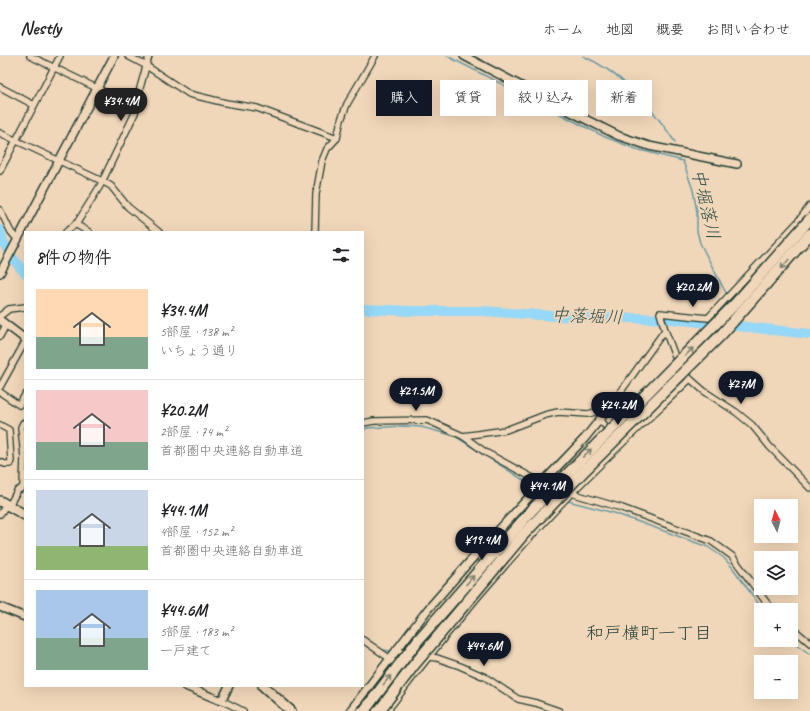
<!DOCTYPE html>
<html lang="ja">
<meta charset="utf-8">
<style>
:root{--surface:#fff;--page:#f2f2f2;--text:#202124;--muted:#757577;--line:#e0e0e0;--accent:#111827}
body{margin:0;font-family:Caveat,"Klee One",sans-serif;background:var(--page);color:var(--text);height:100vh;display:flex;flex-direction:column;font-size:15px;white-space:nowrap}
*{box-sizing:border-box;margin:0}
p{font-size:13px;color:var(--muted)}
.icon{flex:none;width:22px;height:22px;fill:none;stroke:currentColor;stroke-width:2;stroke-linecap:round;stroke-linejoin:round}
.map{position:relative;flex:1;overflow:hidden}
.drawer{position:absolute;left:24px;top:175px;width:340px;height:456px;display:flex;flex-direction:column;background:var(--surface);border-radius:0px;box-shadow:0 4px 16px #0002}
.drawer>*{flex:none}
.top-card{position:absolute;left:376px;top:24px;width:374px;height:36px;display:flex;gap:8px}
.needle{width:26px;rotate:354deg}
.tools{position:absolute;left:754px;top:443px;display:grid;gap:8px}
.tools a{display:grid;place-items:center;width:44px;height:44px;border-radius:0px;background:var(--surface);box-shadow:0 4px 16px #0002;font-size:20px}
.price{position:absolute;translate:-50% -34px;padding:0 9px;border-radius:14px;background:var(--accent);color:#fff;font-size:13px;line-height:26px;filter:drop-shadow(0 1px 2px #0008)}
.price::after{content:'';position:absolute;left:50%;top:24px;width:12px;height:9px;margin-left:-6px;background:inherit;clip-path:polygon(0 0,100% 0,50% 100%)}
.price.active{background:#222;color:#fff}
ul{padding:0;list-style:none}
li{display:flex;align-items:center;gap:12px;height:100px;padding:0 12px}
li+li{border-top:1px solid var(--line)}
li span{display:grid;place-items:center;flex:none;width:112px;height:80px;border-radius:0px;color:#555}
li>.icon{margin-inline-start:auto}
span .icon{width:48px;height:48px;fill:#fffc;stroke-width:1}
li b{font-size:17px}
h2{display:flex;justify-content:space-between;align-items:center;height:48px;padding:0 12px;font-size:17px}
.tag{padding:0 14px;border-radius:0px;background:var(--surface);box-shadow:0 4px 16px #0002;font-size:14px;line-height:36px}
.tag.active{background:var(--accent);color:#fff}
header{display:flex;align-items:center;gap:24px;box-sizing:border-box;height:56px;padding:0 20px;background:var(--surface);border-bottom:1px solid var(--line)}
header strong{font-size:19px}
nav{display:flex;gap:22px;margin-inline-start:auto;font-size:14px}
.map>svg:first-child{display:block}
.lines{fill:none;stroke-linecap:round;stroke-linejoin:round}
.stream{stroke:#669aa9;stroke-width:1.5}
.river{stroke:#95d8f7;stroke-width:10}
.minor-casing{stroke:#1f3d34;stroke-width:8}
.tertiary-casing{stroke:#1f3d34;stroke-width:10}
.primary-casing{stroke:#1f3d34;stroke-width:12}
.minor{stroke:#f1d7b9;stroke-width:5.5}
.tertiary{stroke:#f1d7b9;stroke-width:7}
.primary{stroke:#f1d7b9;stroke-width:9}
.motorway-bridge-casing{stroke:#1f3d34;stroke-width:13;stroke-linecap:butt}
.motorway-bridge{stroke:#f1d7b9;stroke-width:10}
.oneway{stroke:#7d8270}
.labels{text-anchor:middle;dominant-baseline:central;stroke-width:4;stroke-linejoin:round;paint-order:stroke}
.water-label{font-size:18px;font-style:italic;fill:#2b4c48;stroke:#f1d7b9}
.neighbourhood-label{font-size:18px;fill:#1f3d34;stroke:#f1d7b9}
</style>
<header>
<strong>Nestly</strong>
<nav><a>ホーム</a><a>地図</a><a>概要</a><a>お問い合わせ</a></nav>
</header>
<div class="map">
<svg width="810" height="655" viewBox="0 0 810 655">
<rect width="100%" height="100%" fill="#f1d7b9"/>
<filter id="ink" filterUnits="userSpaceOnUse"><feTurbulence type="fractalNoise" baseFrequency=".025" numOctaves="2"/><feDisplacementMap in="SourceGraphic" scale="8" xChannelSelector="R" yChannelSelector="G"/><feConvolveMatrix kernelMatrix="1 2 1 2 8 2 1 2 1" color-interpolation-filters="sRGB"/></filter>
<g filter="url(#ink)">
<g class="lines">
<!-- stream -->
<g class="stream">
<polyline points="447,0 605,81 636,93 683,105 693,134 697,156 697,175 700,187 727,239"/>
<path d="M583,0C622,17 652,51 675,86"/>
<polyline points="363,374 367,372 405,370 421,371 455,380 528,427 535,430"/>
<polyline points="568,445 614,457 708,491 724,502 732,511 763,554"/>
<polyline points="790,584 810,598"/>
<polyline points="382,594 392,595"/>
</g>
<!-- river -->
<g class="river">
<path d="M0,174C2,190 14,205 25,217"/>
<polyline points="363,253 413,255 482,255 554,260 672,263 810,278"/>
</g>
<defs>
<g id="minor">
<polyline points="30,0 136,51"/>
<polyline points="128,0 145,9 189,38 226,47 257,52 337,82"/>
<polyline points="0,31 34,49"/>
<polyline points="0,77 102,125 111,130 128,151 159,176"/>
<polyline points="0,115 60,0"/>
<polyline points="810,150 797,167 708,262 660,257 665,274 680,314 704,335 736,356 752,369 770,391 810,432"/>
<polyline points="0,154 11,176 18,184"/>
<polyline points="75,168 89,176"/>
<polyline points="66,176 77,167 100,130 135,57 140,32 149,0"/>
<polyline points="315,176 316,138 322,105 327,93 337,82 341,64 347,48 375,0"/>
<polyline points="0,260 9,253 25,251"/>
<polyline points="0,280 6,269"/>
<polyline points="663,327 680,314"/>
<polyline points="0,331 25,286"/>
<polyline points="0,336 19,349 25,339"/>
<polyline points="609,352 665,274"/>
<polyline points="600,364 611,376"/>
<polyline points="363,367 374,365 427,364 463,380 485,396 542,427 556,432"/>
<polyline points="0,369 9,374 11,405 10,408 5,408 0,406"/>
<polyline points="463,380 506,374 545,359 558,356 588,358 637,344"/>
<polyline points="564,435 622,452 711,485 732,500 766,546 774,554"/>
<polyline points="9,450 17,435 22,432 23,430 24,401 21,371 23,367 25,368"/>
<polyline points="0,458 7,448"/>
<polyline points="791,571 810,587"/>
<polyline points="363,584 389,602 409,619"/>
<polyline points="396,593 405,598 437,602 460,610 485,621 518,643 536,647 559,655"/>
<polyline points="221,644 243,655"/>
<path d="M387,655C440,584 498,515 559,450C601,406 646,365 690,323"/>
</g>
<g id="tertiary">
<polyline points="464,0 569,55 619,80 649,90 737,108"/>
<polyline points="0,217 114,0"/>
<polyline points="0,264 25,283"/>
<polyline points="0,551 25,561"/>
<polyline points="185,630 219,644 223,642 229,630"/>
<polyline points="350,655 428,553 471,504 542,427 585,382 609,352"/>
</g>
<g id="primary">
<polyline points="0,445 25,459"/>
<polyline points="263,630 291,655"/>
</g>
</defs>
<!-- minor casing -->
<use href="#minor" class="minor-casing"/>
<!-- tertiary casing -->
<use href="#tertiary" class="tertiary-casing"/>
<!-- primary casing -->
<use href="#primary" class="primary-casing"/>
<!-- minor -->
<use href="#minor" class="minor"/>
<!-- tertiary -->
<use href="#tertiary" class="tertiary"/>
<!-- primary -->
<use href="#primary" class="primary"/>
<defs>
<g id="motorway-bridge">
<polyline points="364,655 419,583 532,454 735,248 810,163"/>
<polyline points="379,655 414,609 523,479 581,418 721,279 810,178"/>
</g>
</defs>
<!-- motorway-bridge casing -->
<use href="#motorway-bridge" class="motorway-bridge-casing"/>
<!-- motorway-bridge -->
<use href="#motorway-bridge" class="motorway-bridge"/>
</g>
<!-- one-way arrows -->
<defs><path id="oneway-shaft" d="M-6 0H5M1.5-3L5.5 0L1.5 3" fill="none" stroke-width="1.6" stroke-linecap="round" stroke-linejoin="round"/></defs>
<g class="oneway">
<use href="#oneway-shaft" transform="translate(785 208) rotate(131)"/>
<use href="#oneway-shaft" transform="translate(689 296) rotate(-46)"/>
<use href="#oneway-shaft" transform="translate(587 397) rotate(-44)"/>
<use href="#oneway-shaft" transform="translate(470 524) rotate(-49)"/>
<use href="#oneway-shaft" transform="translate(387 624) rotate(-52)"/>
</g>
</g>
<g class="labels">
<!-- water labels -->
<g class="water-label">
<text transform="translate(706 148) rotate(77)">中堀落川</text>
<text transform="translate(587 260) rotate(2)">中落堀川</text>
</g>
<!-- neighbourhood labels -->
<g class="neighbourhood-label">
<text x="649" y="577">和戸横町一丁目</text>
</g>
</g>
</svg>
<div class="tools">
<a><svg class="needle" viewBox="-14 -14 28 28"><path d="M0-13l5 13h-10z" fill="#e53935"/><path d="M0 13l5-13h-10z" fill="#757577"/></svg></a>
<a><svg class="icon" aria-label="layers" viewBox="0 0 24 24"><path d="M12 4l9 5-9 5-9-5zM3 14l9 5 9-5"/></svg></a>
<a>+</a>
<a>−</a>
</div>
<b class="price active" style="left:121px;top:66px">¥34.4M</b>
<b class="price" style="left:693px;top:252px">¥20.2M</b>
<b class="price" style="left:741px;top:349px">¥27M</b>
<b class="price" style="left:416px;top:356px">¥21.5M</b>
<b class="price" style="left:618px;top:370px">¥24.2M</b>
<b class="price" style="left:547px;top:451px">¥44.1M</b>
<b class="price" style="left:482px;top:505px">¥19.4M</b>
<b class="price" style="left:484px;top:611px">¥44.6M</b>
<div class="top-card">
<a class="tag active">購入</a>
<a class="tag">賃貸</a>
<a class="tag">絞り込み</a>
<a class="tag">新着</a>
</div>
<section class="drawer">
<h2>8件の物件<svg class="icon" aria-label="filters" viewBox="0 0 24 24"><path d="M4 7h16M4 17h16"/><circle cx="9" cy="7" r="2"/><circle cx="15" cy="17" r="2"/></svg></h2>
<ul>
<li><span style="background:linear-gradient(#ffd9b3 60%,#7fa58c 0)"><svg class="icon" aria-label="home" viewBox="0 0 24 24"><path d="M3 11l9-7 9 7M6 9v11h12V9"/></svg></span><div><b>¥34.4M</b><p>5部屋 · 138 m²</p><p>いちょう通り</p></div></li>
<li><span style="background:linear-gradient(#f6c9c9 65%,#7fa58c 0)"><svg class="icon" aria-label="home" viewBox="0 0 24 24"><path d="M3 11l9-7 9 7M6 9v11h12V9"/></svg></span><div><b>¥20.2M</b><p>2部屋 · 74 m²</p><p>首都圏中央連絡自動車道</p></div></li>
<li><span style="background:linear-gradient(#c9d6e8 70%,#8fb573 0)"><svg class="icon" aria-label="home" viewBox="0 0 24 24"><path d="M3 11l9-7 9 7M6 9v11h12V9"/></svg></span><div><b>¥44.1M</b><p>4部屋 · 152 m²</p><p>首都圏中央連絡自動車道</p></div></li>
<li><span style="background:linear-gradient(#a9c7e8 60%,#7fa58c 0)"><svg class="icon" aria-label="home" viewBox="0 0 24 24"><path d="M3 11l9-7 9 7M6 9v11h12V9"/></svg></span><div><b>¥44.6M</b><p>5部屋 · 183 m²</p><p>一戸建て</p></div></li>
</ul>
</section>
</div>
